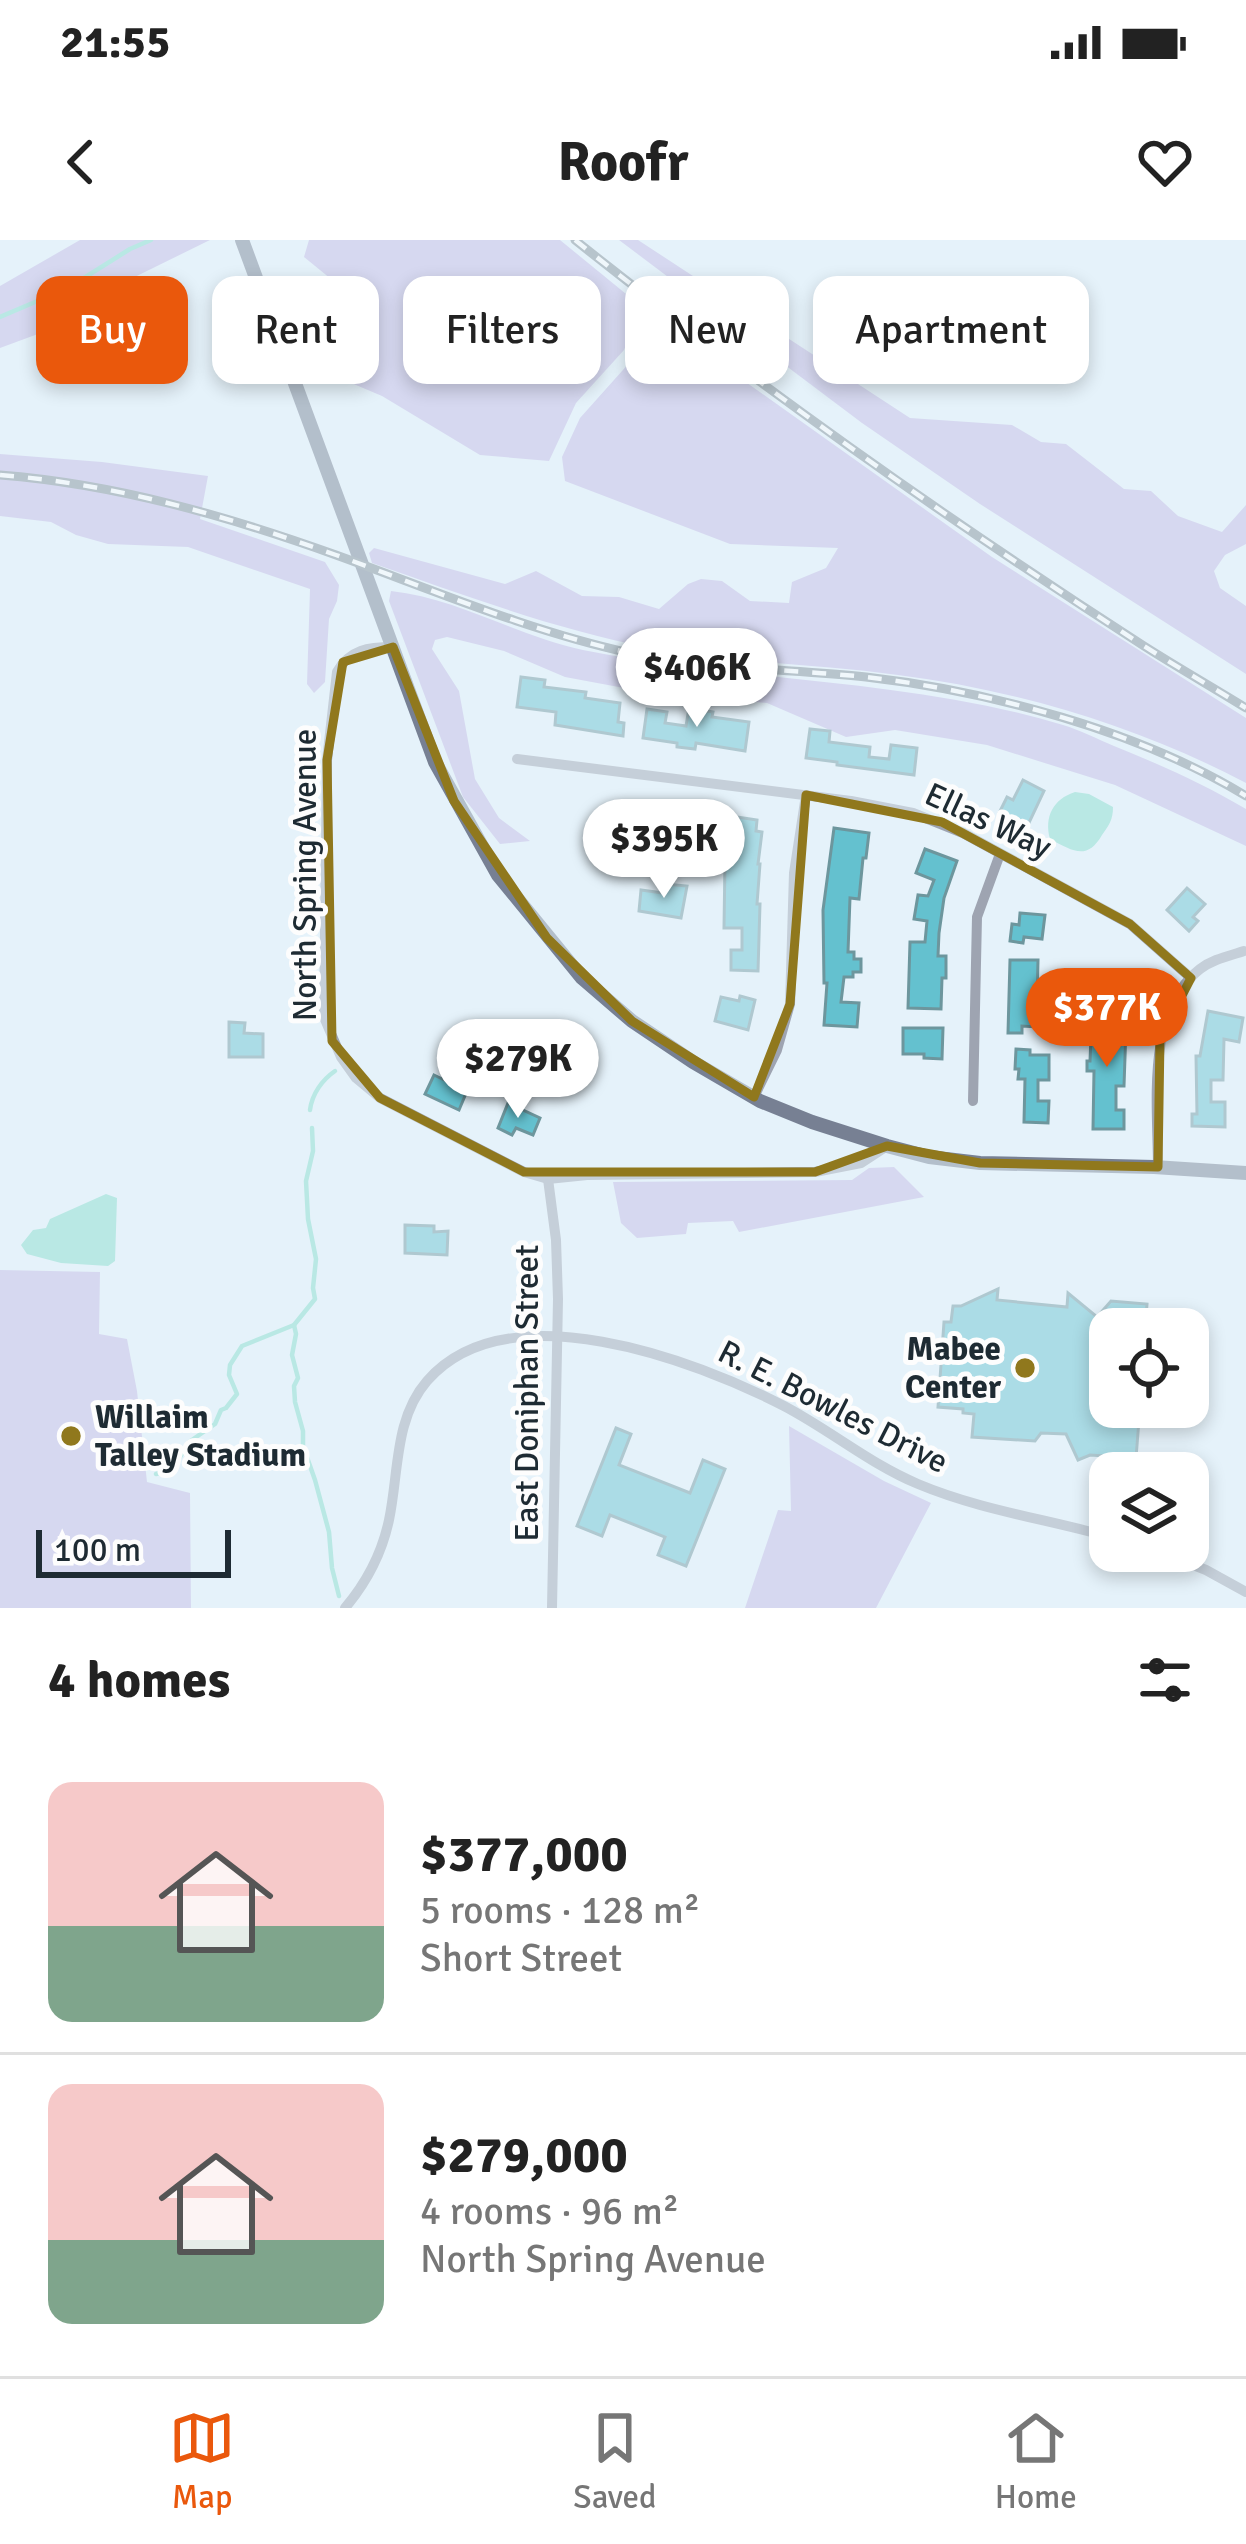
<!DOCTYPE html>
<meta charset="utf-8">
<style>
:root{--surface:#fff;--page:#f2f2f2;--text:#222;--muted:#767676;--line:#e0e0e0;--accent:#ea580c}
body{margin:0;font-family:Signika,sans-serif;background:var(--page);color:var(--text);height:100vh;display:flex;flex-direction:column;font-size:45px;white-space:nowrap}
*{box-sizing:border-box;margin:0}
p{font-size:39px;color:var(--muted)}
.icon{flex:none;width:66px;height:66px;fill:none;stroke:currentColor;stroke-width:2;stroke-linecap:round;stroke-linejoin:round}
.map{position:relative;height:1368px;overflow:hidden}
.side{display:flex;flex-direction:column;background:var(--surface);flex:1}
.side>*{flex:none}
.banner{position:absolute;left:36px;top:36px;width:1176px;height:108px;display:flex;gap:24px}
.tools{position:absolute;left:1089px;top:1068px;display:grid;gap:24px}
.tools a{display:grid;place-items:center;width:120px;height:120px;border-radius:24px;background:var(--surface);box-shadow:0 6px 18px #0003;font-size:60px}
.scale{position:absolute;left:36px;bottom:30px;width:195px;box-sizing:border-box;padding-left:12px;border:6px solid #1e2b33;border-top:0;font-size:33px;line-height:42px;white-space:nowrap;color:#1e2b33;-webkit-text-stroke:9px #fdfdfd;paint-order:stroke}
.price{position:absolute;translate:-50% -102px;padding:0 27px;border-radius:42px;background:#fff;color:#222;font-size:39px;line-height:78px;filter:drop-shadow(0 3px 6px #0008)}
.price::after{content:'';position:absolute;left:50%;top:72px;width:36px;height:27px;margin-left:-18px;background:inherit;clip-path:polygon(0 0,100% 0,50% 100%)}
.price.selected{background:var(--accent);color:#fff}
ul{padding:0;list-style:none}
li{display:flex;align-items:center;gap:36px;height:300px;padding:0 48px}
li+li{border-top:3px solid var(--line)}
li span{display:grid;place-items:center;flex:none;width:336px;height:240px;border-radius:24px;color:#555}
li>.icon{margin-inline-start:auto}
span .icon{width:144px;height:144px;fill:#fffc;stroke-width:1}
li b{font-size:51px}
h2{display:flex;justify-content:space-between;align-items:center;height:144px;padding:0 48px;font-size:51px}
.tag{padding:0 42px;border-radius:24px;background:var(--surface);box-shadow:0 6px 18px #0003;font-size:42px;line-height:108px}
.tag.selected{background:var(--accent);color:#fff}
.status{display:flex;justify-content:space-between;align-items:center;height:84px;padding:0 60px;background:var(--surface);direction:ltr}
.status svg{height:33px;fill:currentColor}
header{display:flex;justify-content:space-between;align-items:center;height:156px;padding:0 48px;background:var(--surface);font-size:54px;font-weight:700}
.dock{display:flex;justify-content:space-around;align-items:center;height:168px;border-top:3px solid var(--line);background:var(--surface);font-size:33px;color:var(--muted)}
.dock a{display:grid;justify-items:center;gap:6px}
.dock .selected{color:var(--accent)}
.map>svg:first-child{display:block}
.green{fill:#c3b9e5}
.water{fill:#83dcca}
.lines{fill:none;stroke-linecap:round;stroke-linejoin:round}
.stream{stroke:#83dcca;stroke-width:4.5}
.building{fill:#64c1cf;stroke:#6d969d;stroke-width:3}
.minor{stroke:#9ea4b1;stroke-width:10}
.secondary{stroke:#778093;stroke-width:14}
.rail-casing{stroke:#7f8c94;stroke-width:9}
.rail{stroke:#fdfdfd;stroke-width:4.5;stroke-dasharray:14;stroke-linecap:butt}
.marked{fill:none;stroke:#90781d;stroke-width:9;stroke-linejoin:round}
.poi-dot{fill:#90781d;stroke:#fdfdfd;stroke-width:4.5}
.labels{text-anchor:middle;dominant-baseline:central;stroke-width:10;stroke-linejoin:round;paint-order:stroke}
.street-label{font-size:33px;fill:#1e2b33;stroke:#fdfdfd}
.poi-label{font-size:33px;font-weight:bold;fill:#1e2b33;stroke:#fdfdfd;text-anchor:end}
</style>
<div class="status"><b>21:55</b><svg viewBox="0 0 49 12"><path d="M0 12V9h3v3zM5 12V6h3v6zM10 12V3h3v9zM15 12V0h3v12zM26 1h20v11H26zM47 4h2v5h-2z"/></svg></div>
<header><svg class="icon" aria-label="back" viewBox="0 0 24 24"><path d="M15 5l-7 7 7 7"/></svg>Roofr<svg class="icon" aria-label="heart" viewBox="0 0 24 24"><path d="M12 20l-8-8c-3-5 5-10 8-4 3-6 11-1 8 4z"/></svg></header>
<div class="map">
<svg width="1246" height="1368" viewBox="0 0 1246 1368">
<rect width="100%" height="100%" fill="#e5f2fa"/>
<!-- green -->
<g class="green">
<polygon points="80,0 210,0 90,59 46,91 0,108 0,46"/>
<polygon points="309,0 560,0 642,67 624,110 576,163 549,221 480,215 382,156 337,137 348,92 330,78 331,39 304,17"/>
<polygon points="619,0 638,0 910,178 1012,185 1041,202 1066,204 1124,249 1151,251 1178,276 1222,292 1246,265 1246,304 1225,315 1214,331 1220,348 1246,366 1246,434 980,264 862,183"/>
<path d="M664,84L992,317L1246,478V543C1140,487 1017,450 898,435C816,424 734,423 652,408C556,390 464,355 372,323L369,313L374,308L505,344L536,331L582,356L619,357L659,369L688,344L701,339L722,341L750,361L789,363L792,342L826,328L838,308L730,304L565,241L562,217L580,178Z"/>
<polygon points="0,214 102,222 208,236 200,279 325,322 339,345 337,361 329,379 325,442 314,453 307,444 310,349 188,307 108,304 76,295 51,282 0,276"/>
<path d="M391,351C457,358 517,396 583,410C742,442 907,438 1063,485C1080,490 1097,499 1114,506C1161,525 1202,543 1246,569V606L1115,545L987,505L895,490L846,497L767,463L640,451L565,437L504,411L447,397L435,400L432,409L459,451L475,539L499,578L530,601L500,604L463,557L389,361Z"/>
<polygon points="894,927 924,957 739,992 733,981 688,983 686,994 637,998 621,983 613,942 852,940 869,928"/>
<polygon points="0,1030 100,1032 99,1094 127,1099 137,1151 147,1242 190,1253 191,1368 0,1368"/>
<polygon points="789,1186 884,1241 931,1263 876,1368 745,1368 778,1270 791,1271"/>
</g>
<!-- water -->
<g class="water">
<path d="M1075,552L1089,554L1113,567C1113,580 1109,585 1102,595C1087,621 1073,611 1050,599C1044,577 1053,559 1075,552Z"/>
<polygon points="106,954 117,958 115,1021 108,1026 61,1023 27,1014 21,1005 33,990 46,988 50,979"/>
</g>
<g class="lines">
<!-- stream -->
<g class="stream">
<polyline points="0,77 68,48 130,9 151,0"/>
<path d="M310,870C312,854 322,840 335,831"/>
<polyline points="294,1085 296,1094 292,1115 298,1138 294,1146 295,1162 303,1191 303,1206 315,1240 329,1292 332,1328 339,1356"/>
<polyline points="156,1234 172,1230 189,1202 215,1184 221,1170 226,1168 237,1154 229,1135 230,1125 242,1106 294,1085 315,1059 313,1048 316,1019 308,979 306,941 313,911 312,888"/>
</g>
</g>
<!-- building -->
<g class="building">
<polygon points="521,437 545,440 544,447 586,452 585,458 620,463 618,482 624,483 623,496 555,485 556,472 517,467"/>
<polygon points="689,468 713,472 712,477 749,482 745,511 696,503 695,509 677,507 677,503 643,498 647,469 667,472 665,483 686,486"/>
<polygon points="810,489 830,491 829,502 870,507 869,517 889,519 891,505 917,508 914,535 837,525 837,522 806,518"/>
<polygon points="1023,540 1044,551 1027,587 999,573 1007,557 1013,560"/>
<polygon points="737,577 757,580 756,591 762,592 758,624 760,624 757,664 760,664 758,731 731,730 731,710 742,710 742,688 724,688 725,621 730,621"/>
<polygon points="834,588 869,593 866,618 863,618 859,659 850,658 848,712 854,712 854,719 861,719 861,732 853,732 853,737 844,737 841,762 859,763 857,787 824,785 827,743 824,743 823,670"/>
<polygon points="925,609 957,621 944,658 939,693 938,716 946,716 946,738 942,738 941,769 908,768 910,702 925,702 927,681 914,679 918,655 928,656 934,640 916,633"/>
<polygon points="665,644 687,646 681,678 639,671 641,650 663,653"/>
<polygon points="1187,648 1205,664 1193,677 1198,681 1189,691 1167,670"/>
<polygon points="1020,673 1045,675 1042,699 1024,697 1023,703 1010,701 1012,684 1019,685"/>
<polygon points="1010,720 1038,720 1037,762 1039,770 1046,770 1046,782 1038,782 1037,787 1022,786 1022,793 1008,793"/>
<polygon points="740,756 755,760 748,790 715,781 721,757 739,761"/>
<polygon points="1208,771 1243,778 1239,802 1224,799 1223,840 1211,840 1211,862 1225,862 1225,887 1192,886 1192,874 1197,874 1196,816 1200,816"/>
<polygon points="1092,772 1115,776 1114,788 1126,788 1124,846 1116,846 1116,870 1124,870 1124,889 1093,889 1094,831 1087,831 1087,821 1090,821"/>
<polygon points="229,782 245,783 244,793 263,794 263,817 229,817"/>
<polygon points="903,788 943,788 942,819 924,818 924,814 903,814"/>
<polygon points="1016,809 1030,810 1030,815 1049,815 1049,840 1038,840 1038,861 1049,861 1048,883 1024,882 1025,839 1018,839 1019,829 1015,829"/>
<polygon points="434,835 467,851 459,870 425,854"/>
<polygon points="508,863 540,878 533,895 516,888 512,895 498,888"/>
<polygon points="405,985 434,986 434,992 448,991 447,1015 405,1013"/>
<polygon points="998,1049 997,1060 1067,1067 1068,1053 1097,1077 1111,1061 1147,1064 1145,1089 1110,1089 1110,1167 1140,1167 1136,1218 1090,1215 1078,1220 1066,1194 1041,1193 1035,1201 972,1197 974,1174 963,1173 963,1169 938,1167 944,1082 951,1082 953,1066 961,1066"/>
<polygon points="616,1188 631,1194 619,1225 690,1253 703,1220 725,1229 686,1326 658,1315 665,1297 610,1275 602,1296 577,1286"/>
</g>
<g class="lines">
<!-- minor -->
<g class="minor">
<path d="M393,407C369,407 350,409 337,432L327,520L324,777L341,817L356,838L380,858L524,932L548,939L587,935L815,932L861,923L887,906"/>
<polyline points="517,519 851,561 913,573 963,593 1130,684 1191,738"/>
<polyline points="754,857 777,810 790,764 794,633 806,555"/>
<polyline points="973,861 977,677 1000,614"/>
<path d="M1158,927C1158,865 1145,772 1200,729C1213,719 1229,716 1244,711"/>
<polyline points="548,939 556,1000 558,1059 552,1368"/>
<polyline points="1158,1311 1206,1330 1246,1352"/>
<path d="M345,1368C367,1342 382,1313 389,1280C399,1233 394,1179 427,1141C507,1049 695,1120 784,1166C830,1190 870,1224 918,1244C980,1270 1046,1279 1110,1297"/>
</g>
<!-- secondary -->
<polyline class="secondary" points="242,0 435,522 498,635 582,738 632,781 693,822 760,861 812,882 887,906 929,917 980,923 1154,927 1246,933"/>
<defs>
<g id="rail">
<path d="M575,0C757,145 948,280 1144,406C1177,427 1212,447 1246,468"/>
<path d="M0,235C116,244 227,276 336,315C433,350 529,391 630,413C707,429 787,429 866,437C989,451 1140,491 1246,556"/>
</g>
</defs>
<!-- rail casing -->
<use href="#rail" class="rail-casing"/>
<!-- rail -->
<use href="#rail" class="rail"/>
</g>
<!-- marked area -->
<path d="M0 0H1246V1368H0ZM393,407L454,561L547,698L632,781L754,857L790,764L806,555L942,582L1130,684L1191,738L1160,798L1158,927L980,923L887,906L815,932H524L380,858L332,801L327,520L343,422Z" fill="#e5f2fa" fill-opacity=".55" fill-rule="evenodd"/>
<path class="marked" d="M393,407L454,561L547,698L632,781L754,857L790,764L806,555L942,582L1130,684L1191,738L1160,798L1158,927L980,923L887,906L815,932H524L380,858L332,801L327,520L343,422Z"/>
<!-- markers -->
<g class="poi-dot">
<circle cx="1025" cy="1128" r="12"/>
<circle cx="71" cy="1196" r="12"/>
</g>
<g class="labels">
<!-- street labels -->
<g class="street-label">
<text transform="translate(988 581) rotate(25)">Ellas Way</text>
<text transform="translate(305 635) rotate(-90)">North Spring Avenue</text>
<text transform="translate(527 1153) rotate(-90)">East Doniphan Street</text>
<text transform="translate(833 1167) rotate(27)">R. E. Bowles Drive</text>
</g>
<!-- poi labels -->
<g class="poi-label">
<text x="1001" y="1109">Mabee<tspan x="1001" dy="38">Center</tspan></text>
<text x="95" y="1177" text-anchor="start">Willaim<tspan x="95" dy="38">Talley Stadium</tspan></text>
</g>
</g>
</svg>
<div class="tools">
<a><svg class="icon" aria-label="locate" viewBox="0 0 24 24"><circle cx="12" cy="12" r="6"/><path d="M12 2v4M12 18v4M2 12h4M18 12h4"/></svg></a>
<a><svg class="icon" aria-label="layers" viewBox="0 0 24 24"><path d="M12 4l9 5-9 5-9-5zM3 14l9 5 9-5"/></svg></a>
</div>
<div class="scale">100 m</div>
<b class="price" style="left:697px;top:490px">$406K</b>
<b class="price" style="left:664px;top:661px">$395K</b>
<b class="price selected" style="left:1107px;top:830px">$377K</b>
<b class="price" style="left:518px;top:881px">$279K</b>
<div class="banner">
<a class="tag selected">Buy</a>
<a class="tag">Rent</a>
<a class="tag">Filters</a>
<a class="tag">New</a>
<a class="tag">Apartment</a>
</div>
</div>
<section class="side">
<h2>4 homes<svg class="icon" aria-label="filters" viewBox="0 0 24 24"><path d="M4 7h16M4 17h16"/><circle cx="9" cy="7" r="2"/><circle cx="15" cy="17" r="2"/></svg></h2>
<ul>
<li><span style="background:linear-gradient(#f6c9c9 60%,#7fa58c 0)"><svg class="icon" aria-label="home" viewBox="0 0 24 24"><path d="M3 11l9-7 9 7M6 9v11h12V9"/></svg></span><div><b>$377,000</b><p>5 rooms · 128 m²</p><p>Short Street</p></div></li>
<li><span style="background:linear-gradient(#f6c9c9 65%,#7fa58c 0)"><svg class="icon" aria-label="home" viewBox="0 0 24 24"><path d="M3 11l9-7 9 7M6 9v11h12V9"/></svg></span><div><b>$279,000</b><p>4 rooms · 96 m²</p><p>North Spring Avenue</p></div></li>
</ul>
</section>
<nav class="dock">
<a class="selected"><svg class="icon" aria-label="map" viewBox="0 0 24 24"><path d="M3 6l6-2 6 2 6-2v14l-6 2-6-2-6 2zM9 4v14M15 6v14"/></svg>Map</a>
<a><svg class="icon" aria-label="saved" viewBox="0 0 24 24"><path d="M7 4h10v16l-5-4-5 4z"/></svg>Saved</a>
<a><svg class="icon" aria-label="home" viewBox="0 0 24 24"><path d="M3 11l9-7 9 7M6 9v11h12V9"/></svg>Home</a>
</nav>
